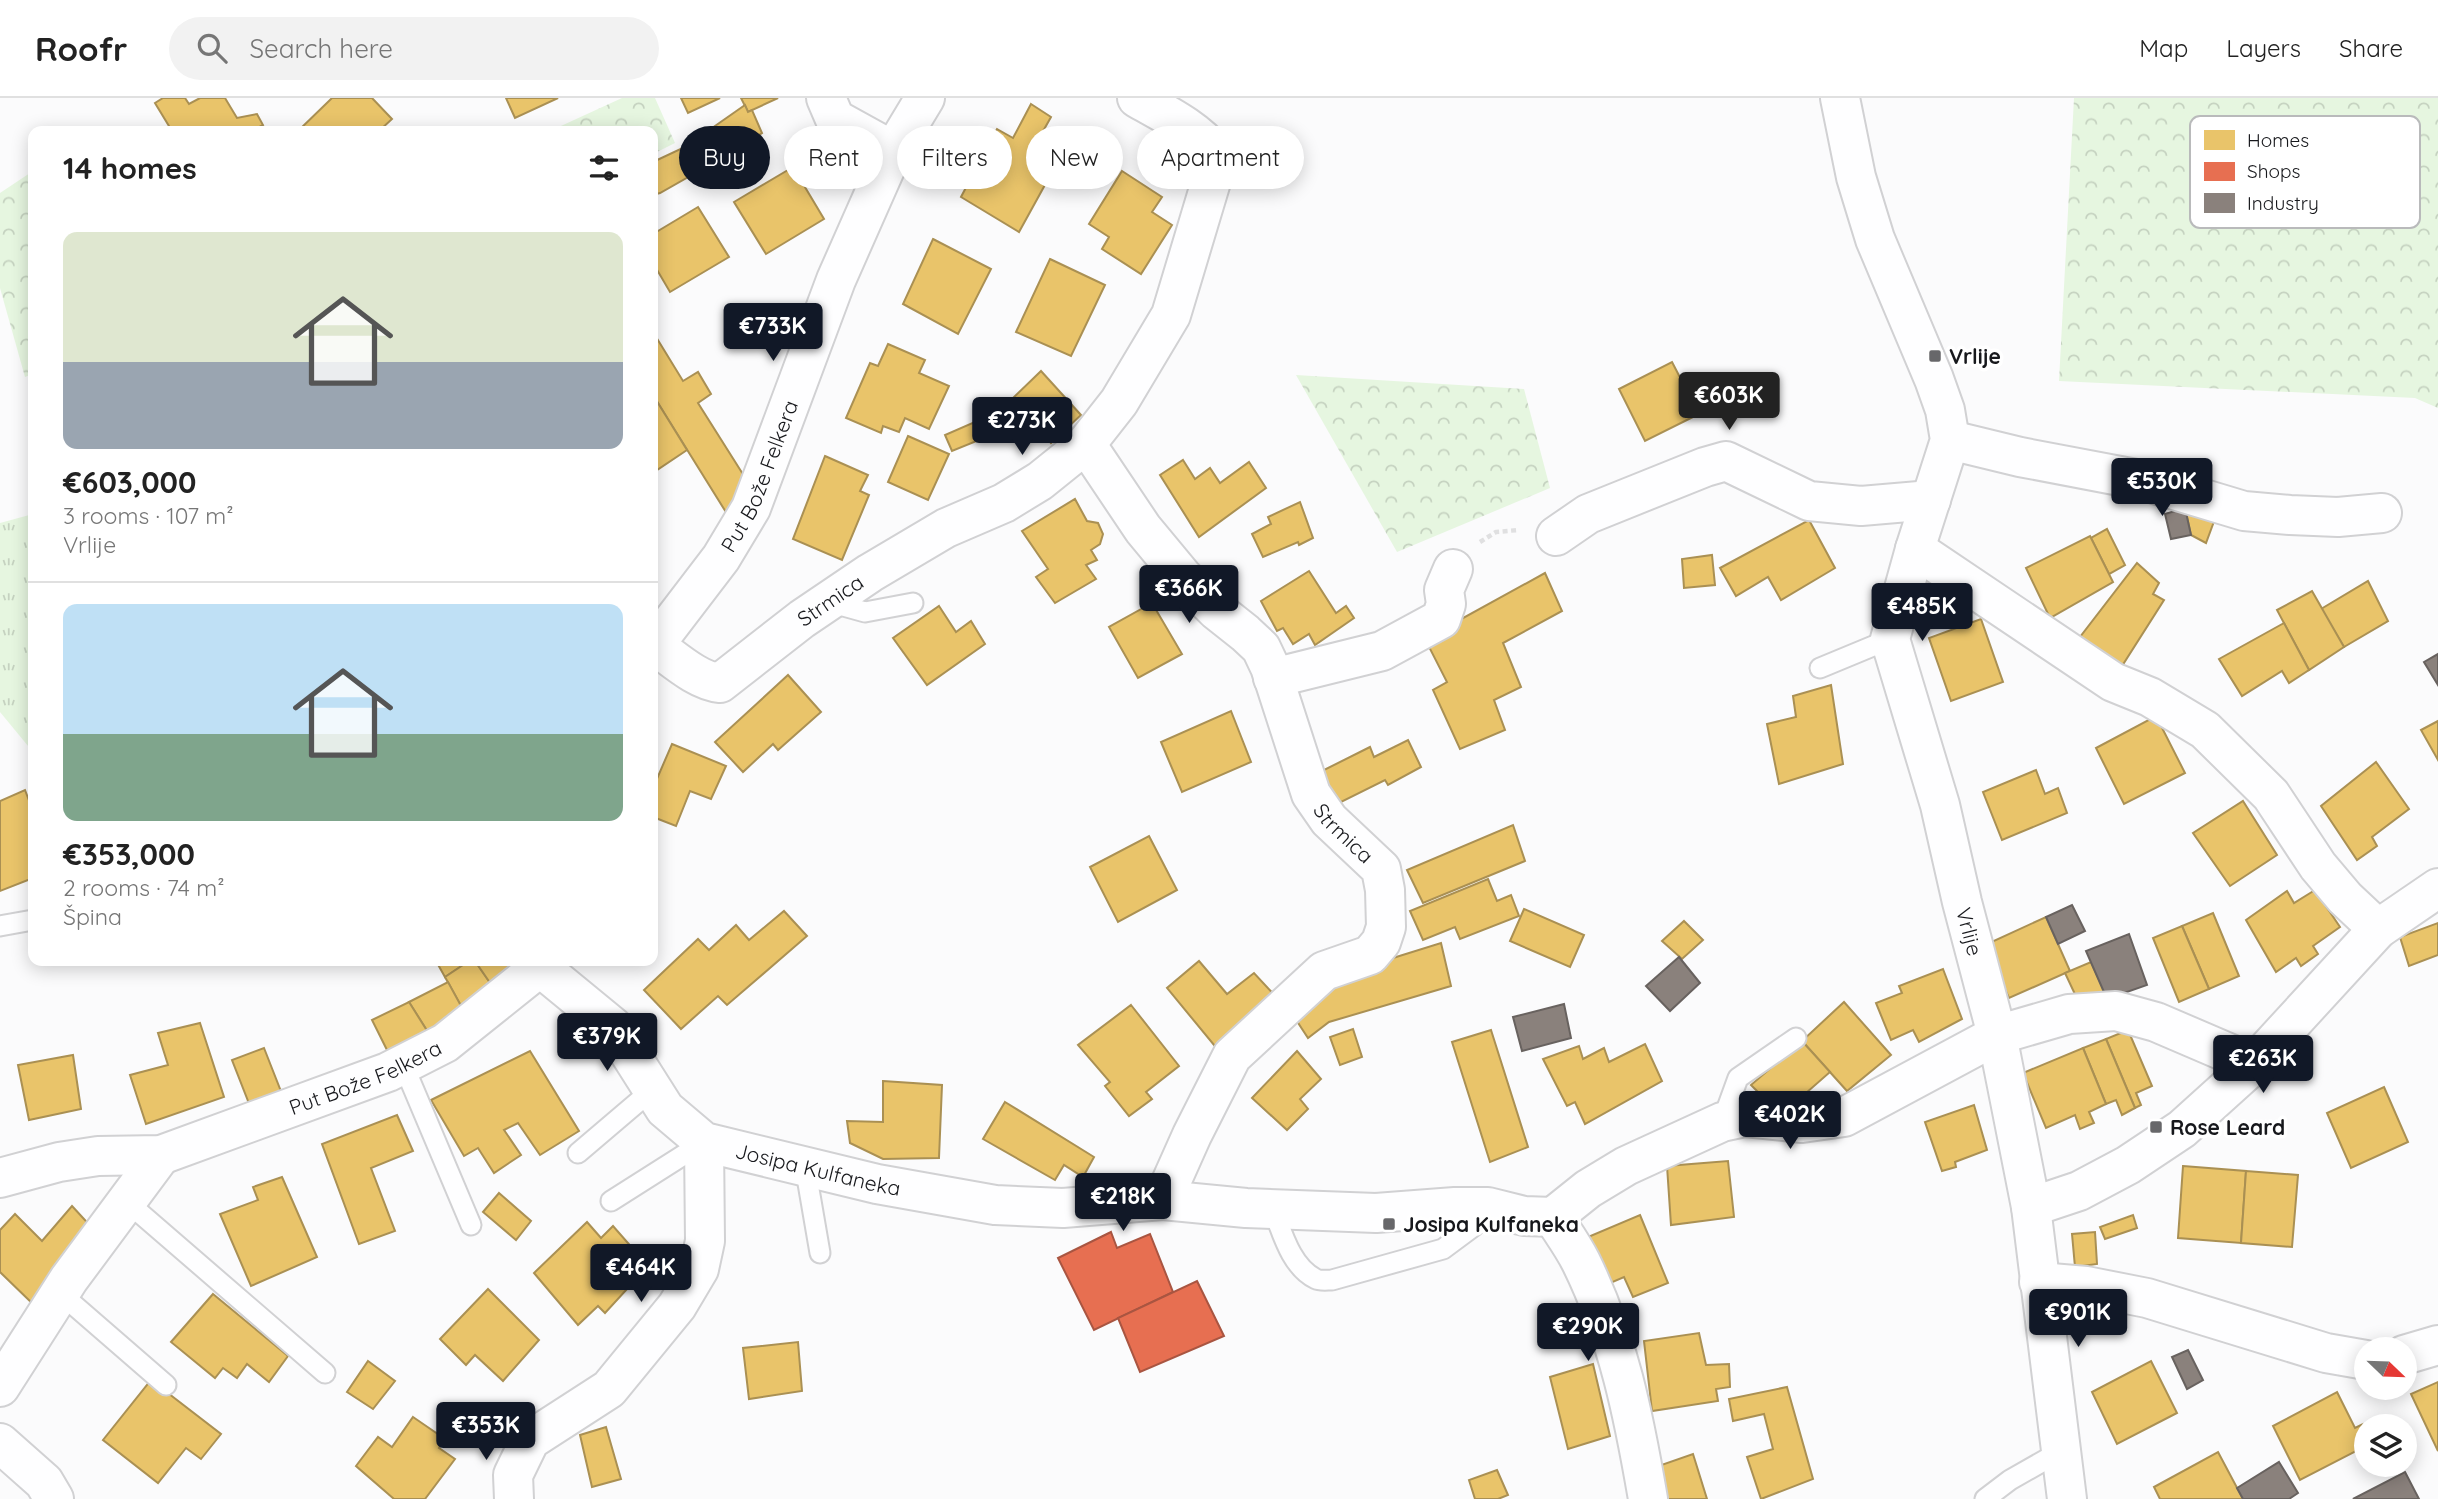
<!DOCTYPE html>
<meta charset="utf-8">
<style>
:root{--surface:#fff;--page:#f2f2f2;--text:#222;--muted:#767676;--line:#e0e0e0;--accent:#111827}
body{margin:0;font-family:Quicksand,sans-serif;background:var(--page);color:var(--text);height:100vh;display:flex;flex-direction:column;font-size:26px;white-space:nowrap}
*{box-sizing:border-box;margin:0}
p{font-size:23px;color:var(--muted)}
.icon{flex:none;width:38px;height:38px;fill:none;stroke:currentColor;stroke-width:2;stroke-linecap:round;stroke-linejoin:round}
.map{position:relative;flex:1;overflow:hidden}
.panel{position:absolute;left:28px;top:28px;width:630px;height:840px;display:flex;flex-direction:column;background:var(--surface);border-radius:14px;box-shadow:0 4px 18px #0003}
.panel>*{flex:none}
.banner{position:absolute;left:679px;top:28px;width:665px;height:63px;display:flex;gap:14px}
.needle{width:46px;rotate:113deg}
.tools{position:absolute;left:2354px;top:1239px;display:grid;gap:14px}
.tools a{display:grid;place-items:center;width:63px;height:63px;border-radius:50%;background:var(--surface);box-shadow:0 4px 18px #0003;font-size:35px}
.price{position:absolute;translate:-50% -60px;padding:0 16px;border-radius:7px;background:var(--accent);color:#fff;font-size:23px;line-height:46px;filter:drop-shadow(0 2px 4px #0008)}
.price::after{content:'';position:absolute;left:50%;top:42px;width:21px;height:16px;margin-left:-10px;background:inherit;clip-path:polygon(0 0,100% 0,50% 100%)}
.price.active{background:#222;color:#fff}
ul{padding:0;list-style:none}
li{display:grid;align-content:center;gap:14px;height:371px;padding:0 35px}
li+li{border-top:2px solid var(--line)}
li span{display:grid;place-items:center;height:217px;border-radius:14px;color:#555}
li>.icon{margin-inline-start:auto}
span .icon{width:126px;height:126px;fill:#fffc;stroke-width:1}
li b{font-size:30px}
h2{display:flex;justify-content:space-between;align-items:center;height:84px;padding:0 35px;font-size:30px}
.tag{padding:0 24px;border-radius:32px;background:var(--surface);box-shadow:0 4px 18px #0003;font-size:24px;line-height:63px}
.tag.active{background:var(--accent);color:#fff}
header{display:flex;align-items:center;gap:42px;box-sizing:border-box;height:98px;padding:0 35px;background:var(--surface);border-bottom:2px solid var(--line)}
header strong{font-size:33px}
nav{display:flex;gap:38px;margin-inline-start:auto;font-size:24px}
.search{width:490px;height:63px;background:var(--page);display:flex;align-items:center;gap:18px;box-sizing:border-box;padding:0 24px;border-radius:38px;color:var(--muted);font-size:26px}
.map>svg:first-child{display:block}
.grass{fill:url(#grass-tufts)}
.forest{fill:url(#forest-crowns)}
.homes{fill:#e9c46a;stroke:#aa9053;stroke-width:2}
.shops{fill:#e76f51;stroke:#a95541;stroke-width:2}
.industry{fill:#8a817c;stroke:#68625f;stroke-width:2}
.lines{fill:none;stroke-linecap:round;stroke-linejoin:round}
.lane-casing{stroke:#d1d1d3;stroke-width:23}
.street-casing{stroke:#d1d1d3;stroke-width:42}
.path{stroke:#e0e0e1;stroke-width:4.5;stroke-dasharray:5 3.5;stroke-linecap:butt}
.lane{stroke:#fefeff;stroke-width:19}
.street{stroke:#fefeff;stroke-width:38}
.poi-dot{fill:#67676a;stroke:#fff;stroke-width:2.5}
.labels{text-anchor:middle;dominant-baseline:central;stroke-width:7;stroke-linejoin:round;paint-order:stroke}
.poi-label{font-size:21px;font-weight:bold;fill:#17181c;stroke:#fff;text-anchor:start}
.street-label{font-size:21px;fill:#17181c;stroke:#fff}
.key{fill:#fff;stroke:#b9babb;stroke-width:2}
.key-label{font-size:19px;fill:#17181c}
</style>
<header>
<strong>Roofr</strong>
<div class="search"><svg class="icon" aria-label="search" viewBox="0 0 24 24"><circle cx="10" cy="10" r="6"/><path d="M15 15l6 6"/></svg>Search here</div>
<nav><a>Map</a><a>Layers</a><a>Share</a></nav>
</header>
<div class="map">
<svg width="2438" height="1401" viewBox="0 0 2438 1401">
<defs>
<pattern id="grass-tufts" width="24" height="20" patternUnits="userSpaceOnUse" patternTransform="scale(1.75)"><rect width="24" height="20" fill="#e6f6e0"/><path d="M3 7l-1-3M5 7V3M7 7l1-3M15 17l-1-3M17 17v-4M19 17l1-3" fill="none" stroke="#c5d2c0"/></pattern>
<pattern id="forest-crowns" width="20" height="18" patternUnits="userSpaceOnUse" patternTransform="scale(1.75)"><rect width="20" height="18" fill="#e6f6e0"/><path d="M2 6a3 3 0 1 1 6 0M12 15a3 3 0 1 1 6 0" fill="none" stroke="#c5d2c0"/></pattern>
</defs>
<rect width="100%" height="100%" fill="#fbfbfc"/>
<!-- grass -->
<polygon class="grass" points="33,416 33,654 0,614 0,425"/>
<!-- forest -->
<g class="forest">
<polygon points="622,0 655,0 675,45 653,56 653,33 550,33"/>
<polygon points="2074,0 2438,0 2438,310 2415,300 2059,283"/>
<polygon points="33,73 33,276 25,279 0,190 0,95"/>
<polygon points="1296,277 1524,291 1550,390 1397,454"/>
</g>
<!-- homes -->
<g class="homes">
<polygon points="163,0 185,0 189,6 200,0 225,0 237,20 257,16 263,27 252,33 244,31 240,33 172,33 155,5"/>
<polygon points="332,0 372,0 392,21 379,33 298,33"/>
<polygon points="506,0 558,0 515,20"/>
<polygon points="681,0 720,0 688,15"/>
<polygon points="741,0 778,0 748,14"/>
<polygon points="1031,6 1051,19 1033,51 1057,65 1019,134 961,99 997,31 1013,40"/>
<polygon points="745,7 748,14 752,12 762,35 720,61 660,95 653,97 653,64 685,49"/>
<polygon points="793,69 824,121 766,156 734,104"/>
<polygon points="1122,73 1162,99 1152,114 1172,127 1141,176 1102,151 1109,139 1089,126"/>
<polygon points="698,109 729,159 670,194 653,165 653,136"/>
<polygon points="933,141 991,171 958,236 903,206"/>
<polygon points="1050,161 1105,187 1071,258 1016,234"/>
<polygon points="653,234 683,283 698,274 711,296 698,305 746,381 729,419 653,297"/>
<polygon points="888,246 925,262 919,275 949,288 929,331 905,320 899,334 883,328 881,335 846,320 870,265 878,268"/>
<polygon points="1672,264 1699,316 1645,343 1619,291"/>
<polygon points="1041,273 1081,317 1051,345 1011,302"/>
<polygon points="653,297 687,352 657,372 653,366"/>
<polygon points="977,323 984,340 952,353 945,337"/>
<polygon points="908,338 949,356 928,402 888,384"/>
<polygon points="825,358 868,377 860,393 869,397 842,462 793,441"/>
<polygon points="1183,362 1195,381 1210,370 1220,385 1249,364 1266,390 1199,439 1160,377"/>
<polygon points="1075,401 1087,423 1098,425 1103,436 1100,446 1091,452 1097,462 1086,467 1096,481 1055,505 1036,479 1048,471 1022,433"/>
<polygon points="1300,404 1313,440 1299,447 1298,444 1263,459 1252,436 1271,426 1268,419"/>
<polygon points="2185,410 2216,418 2206,445 2191,437"/>
<polygon points="1809,422 1835,470 1781,502 1768,479 1736,498 1720,470"/>
<polygon points="2107,431 2125,467 2109,476 2091,440"/>
<polygon points="2090,438 2113,484 2050,520 2026,470"/>
<polygon points="1712,457 1715,487 1684,490 1682,461"/>
<polygon points="2137,465 2159,485 2153,496 2164,502 2122,568 2080,539"/>
<polygon points="1309,473 1336,515 1346,508 1354,520 1315,547 1309,536 1293,546 1283,530 1277,533 1261,503"/>
<polygon points="1545,475 1562,513 1503,545 1521,589 1494,602 1505,632 1460,651 1433,592 1447,584 1425,541"/>
<polygon points="2368,483 2388,523 2344,549 2321,511"/>
<polygon points="2312,493 2344,549 2309,572 2277,512"/>
<polygon points="1152,505 1182,556 1138,580 1109,529"/>
<polygon points="939,508 956,534 971,523 985,546 927,587 893,540"/>
<polygon points="1981,521 2003,584 1951,603 1929,540"/>
<polygon points="2284,525 2309,572 2289,585 2282,573 2242,598 2219,561"/>
<polygon points="788,577 821,614 778,652 773,646 743,674 715,644"/>
<polygon points="1831,587 1843,666 1779,686 1767,626 1796,619 1793,598"/>
<polygon points="1231,613 1251,664 1182,694 1161,644"/>
<polygon points="2156,618 2185,675 2124,706 2096,650"/>
<polygon points="2438,623 2438,662 2421,632"/>
<polygon points="1408,642 1421,669 1388,687 1385,682 1327,711 1310,679 1370,649 1374,659"/>
<polygon points="672,646 726,668 711,701 690,693 676,728 653,719 653,690"/>
<polygon points="2376,664 2409,711 2372,739 2377,748 2357,762 2321,708"/>
<polygon points="2036,672 2045,696 2058,690 2067,715 2002,742 1983,694"/>
<polygon points="25,692 33,713 33,780 0,793 0,703"/>
<polygon points="2243,703 2277,757 2230,788 2193,735"/>
<polygon points="1513,727 1525,763 1423,805 1407,772"/>
<polygon points="1149,738 1177,792 1118,824 1090,769"/>
<polygon points="1488,781 1497,803 1511,797 1519,818 1460,841 1455,829 1423,842 1410,813"/>
<polygon points="2315,792 2340,829 2313,848 2318,856 2301,868 2296,860 2276,874 2246,822 2287,793 2294,805"/>
<polygon points="1524,811 1584,837 1570,869 1510,843"/>
<polygon points="784,813 807,838 727,907 718,898 681,931 644,892 698,841 709,852 736,827 749,842"/>
<polygon points="2213,815 2239,878 2209,891 2182,828"/>
<polygon points="2046,819 2070,873 2009,900 1985,847"/>
<polygon points="1684,823 1703,842 1682,861 1662,843"/>
<polygon points="2438,825 2438,857 2409,868 2400,839"/>
<polygon points="2182,828 2209,891 2179,904 2153,840"/>
<polygon points="1441,845 1451,888 1329,924 1308,940 1289,911 1316,884"/>
<polygon points="436,863 469,863 445,879"/>
<polygon points="469,863 475,863 495,892 466,917 445,879"/>
<polygon points="475,863 528,863 495,892"/>
<polygon points="1199,863 1227,896 1254,875 1279,902 1219,953 1167,890"/>
<polygon points="2091,864 2105,895 2080,907 2065,875"/>
<polygon points="1943,871 1962,921 1919,944 1913,932 1891,942 1876,905 1902,895 1899,888"/>
<polygon points="448,884 466,917 431,939 409,904"/>
<polygon points="409,904 431,939 392,962 372,922"/>
<polygon points="1844,904 1891,957 1847,993 1802,943"/>
<polygon points="1131,907 1179,968 1146,994 1152,1001 1129,1018 1105,988 1110,984 1078,947"/>
<polygon points="200,925 224,999 146,1026 130,977 168,967 158,935"/>
<polygon points="1353,931 1362,959 1340,967 1330,939"/>
<polygon points="1491,932 1528,1049 1490,1064 1452,944"/>
<polygon points="2128,932 2152,988 2136,995 2141,1007 2135,1010 2106,941"/>
<polygon points="2106,941 2135,1010 2122,1017 2116,1002 2106,1006 2083,950"/>
<polygon points="1802,943 1830,974 1781,1017 1751,987"/>
<polygon points="1645,946 1662,983 1585,1026 1575,1004 1567,1008 1543,961 1579,948 1583,961 1604,950 1609,964"/>
<polygon points="264,950 282,996 250,1008 232,962"/>
<polygon points="2083,950 2106,1006 2089,1014 2094,1025 2080,1031 2075,1017 2046,1030 2023,975"/>
<polygon points="530,953 579,1033 540,1057 518,1025 504,1032 521,1057 494,1075 478,1050 464,1058 431,1002"/>
<polygon points="1297,953 1321,981 1300,1001 1308,1011 1287,1032 1252,1000"/>
<polygon points="73,957 81,1011 29,1022 18,967"/>
<polygon points="883,983 942,987 939,1060 883,1061 850,1045 847,1023 883,1024"/>
<polygon points="2384,989 2408,1044 2351,1070 2327,1015"/>
<polygon points="1005,1004 1094,1059 1083,1079 1064,1067 1055,1082 983,1041"/>
<polygon points="1974,1007 1987,1052 1955,1064 1956,1069 1942,1073 1925,1024"/>
<polygon points="397,1017 413,1053 371,1070 395,1133 359,1146 322,1046"/>
<polygon points="1728,1063 1734,1119 1671,1127 1667,1068"/>
<polygon points="2183,1068 2246,1073 2241,1145 2178,1140"/>
<polygon points="2246,1073 2298,1077 2292,1149 2241,1145"/>
<polygon points="282,1079 317,1159 251,1188 220,1116 258,1102 253,1089"/>
<polygon points="499,1095 531,1123 516,1142 483,1114"/>
<polygon points="72,1108 96,1134 36,1209 0,1174 0,1132 15,1116 42,1143"/>
<polygon points="1640,1117 1668,1185 1633,1199 1624,1179 1608,1186 1588,1139"/>
<polygon points="2133,1117 2137,1130 2105,1141 2100,1129"/>
<polygon points="587,1124 601,1140 613,1128 642,1161 622,1183 628,1190 605,1215 598,1208 578,1227 534,1175"/>
<polygon points="2095,1134 2097,1166 2075,1169 2072,1136"/>
<polygon points="488,1191 539,1242 503,1283 475,1257 466,1267 440,1241"/>
<polygon points="213,1196 288,1258 269,1284 247,1266 237,1280 223,1270 215,1280 171,1244"/>
<polygon points="1699,1235 1706,1267 1729,1266 1730,1289 1716,1291 1718,1303 1652,1313 1644,1243"/>
<polygon points="798,1244 802,1293 749,1301 743,1250"/>
<polygon points="368,1263 395,1283 373,1311 347,1294"/>
<polygon points="2151,1263 2177,1315 2117,1346 2092,1294"/>
<polygon points="1593,1266 1610,1338 1568,1351 1550,1279"/>
<polygon points="151,1282 221,1336 201,1361 186,1350 158,1385 103,1342"/>
<polygon points="2438,1284 2438,1353 2411,1296"/>
<polygon points="1787,1289 1813,1381 1761,1401 1747,1359 1773,1351 1764,1316 1733,1323 1729,1301"/>
<polygon points="2337,1294 2355,1330 2363,1326 2366,1331 2366,1348 2300,1382 2273,1328"/>
<polygon points="413,1319 445,1341 439,1350 455,1361 425,1401 394,1401 356,1368 378,1339 392,1349"/>
<polygon points="606,1329 621,1381 592,1389 580,1337"/>
<polygon points="2218,1354 2243,1401 2160,1401 2154,1389"/>
<polygon points="1693,1356 1707,1401 1653,1401 1644,1373"/>
<polygon points="1497,1372 1508,1397 1498,1401 1475,1401 1469,1382"/>
</g>
<!-- shops -->
<g class="shops">
<polygon points="1111,1134 1117,1150 1150,1136 1173,1194 1094,1232 1058,1160"/>
<polygon points="1197,1183 1224,1238 1140,1274 1118,1220"/>
</g>
<!-- industry -->
<g class="industry">
<polygon points="2185,410 2191,437 2171,441 2165,416"/>
<polygon points="2438,556 2438,587 2424,564"/>
<polygon points="2072,807 2085,833 2058,846 2046,819"/>
<polygon points="2129,836 2147,887 2107,901 2086,853"/>
<polygon points="1679,859 1700,885 1670,913 1646,888"/>
<polygon points="1564,906 1571,940 1522,953 1513,919"/>
<polygon points="2188,1252 2203,1282 2187,1291 2172,1259"/>
<polygon points="2279,1364 2298,1395 2289,1401 2243,1401 2237,1390"/>
<polygon points="2405,1374 2419,1401 2353,1401"/>
</g>
<g class="lines">
<defs>
<g id="lane">
<polyline points="829,504 865,514 913,505"/>
<polyline points="1820,570 1890,541"/>
<polyline points="0,828 33,822"/>
<polyline points="403,966 471,1127"/>
<polyline points="1722,1024 1738,980 1796,940"/>
<polyline points="578,1055 652,992"/>
<polyline points="805,1068 820,1155"/>
<polyline points="126,1103 325,1275"/>
<polyline points="611,1103 704,1044"/>
<path d="M1273,1111C1282,1134 1291,1169 1316,1181C1320,1183 1327,1182 1332,1182L1443,1151L1474,1128L1488,1109"/>
<polyline points="60,1195 166,1287"/>
<polyline points="1985,1401 2010,1382 2061,1353"/>
</g>
<g id="street">
<polyline points="826,0 835,21 893,53"/>
<path id="s1" d="M1840,0L1856,79L1875,141L1934,281L1945,312L1950,342L1915,451L1890,541L1940,707L1962,804L1997,937L2031,1109L2067,1401"/>
<polyline points="1950,342 2020,359 2141,382 2244,413 2290,417 2338,419 2382,415"/>
<path id="s2" d="M1086,346L1143,431L1182,478L1216,512L1245,535L1261,550L1270,569L1311,696L1329,722L1381,771L1385,792L1386,829L1381,844L1370,857L1324,873L1232,958L1192,1037L1163,1102"/>
<polyline points="1556,438 1588,416 1705,369 1726,363 1809,403 1861,408 1931,402"/>
<polyline points="1915,451 2113,584 2150,599 2205,632 2271,697 2318,768 2345,800 2378,831"/>
<path id="s3" d="M654,547C673,560 697,583 720,585L802,521L870,475L946,430L1004,405L1040,383L1086,346L1119,304L1171,217L1213,77L1216,56C1195,30 1165,16 1137,0"/>
<path id="s4" d="M653,549L721,460L751,410L836,182L893,53L925,0"/>
<polyline points="1273,580 1382,553 1441,521 1446,506 1444,492 1453,471"/>
<path id="s5" d="M540,869L613,929L665,1011L704,1044L877,1086L995,1107L1063,1110L1163,1102L1246,1110L1376,1115L1455,1109H1488L1524,1118L1553,1119"/>
<path id="s6" d="M0,1080L59,1064L98,1058L161,1057L388,974L445,945L540,869L545,863"/>
<polyline points="2031,1109 2079,1093 2128,1067 2182,1031 2254,966 2378,831 2438,790"/>
<polyline points="1553,1119 1588,1091 1626,1068 1722,1024 1745,1019 1802,1025 1844,1019 1997,937 2069,916 2116,913 2156,924 2254,966"/>
<path d="M1553,1119C1562,1133 1573,1148 1581,1164C1618,1239 1634,1319 1648,1401"/>
<polyline points="2039,1184 2086,1188 2147,1200 2326,1255 2366,1262"/>
<polyline points="2404,1257 2438,1247"/>
<polyline points="0,1289 69,1181 161,1057"/>
<polyline points="0,1345 44,1384 54,1401"/>
<polyline points="514,1401 513,1377 530,1342 609,1291 677,1208 699,1171 705,1143 704,1044"/>
</g>
</defs>
<!-- lane casing -->
<use href="#lane" class="lane-casing"/>
<!-- street casing -->
<use href="#street" class="street-casing"/>
<!-- path -->
<polyline class="path" points="1480,444 1496,434 1518,432"/>
<!-- lane -->
<use href="#lane" class="lane"/>
<!-- street -->
<use href="#street" class="street"/>
</g>
<!-- markers -->
<g class="poi-dot">
<rect x="1928" y="251" width="14" height="14" rx="3.5"/>
<rect x="2149" y="1022" width="14" height="14" rx="3.5"/>
<rect x="1382" y="1119" width="14" height="14" rx="3.5"/>
</g>
<g class="labels">
<!-- poi labels -->
<g class="poi-label">
<text x="1949" y="258">Vrlije</text>
<text x="2170" y="1029">Rose Leard</text>
<text x="1403" y="1126">Josipa Kulfaneka</text>
</g>
<!-- street labels -->
<g class="street-label">
<text stroke="none"><textPath href="#s4" startOffset="203">Put Bože Felkera</textPath></text>
<text stroke="none"><textPath href="#s3" startOffset="215">Strmica</textPath></text>
<text stroke="none"><textPath href="#s2" startOffset="476">Strmica</textPath></text>
<text stroke="none"><textPath href="#s1" startOffset="872">Vrlije</textPath></text>
<text stroke="none"><textPath href="#s6" startOffset="382">Put Bože Felkera</textPath></text>
<text stroke="none"><textPath href="#s5" startOffset="360">Josipa Kulfaneka</textPath></text>
</g>
</g>
<!-- legend -->
<rect x="2190" y="18" width="230" height="112" rx="10" class="key"/>
<rect x="2204" y="32" width="31" height="20" fill="#e9c46a"/>
<rect x="2204" y="64" width="31" height="19" fill="#e76f51"/>
<rect x="2204" y="95" width="31" height="20" fill="#8a817c"/>
<g class="key-label">
<text x="2247" y="49">Homes</text>
<text x="2247" y="80">Shops</text>
<text x="2247" y="112">Industry</text>
</g>
</svg>
<div class="tools">
<a><svg class="needle" viewBox="-14 -14 28 28"><path d="M0-13l5 13h-10z" fill="#e53935"/><path d="M0 13l5-13h-10z" fill="#767676"/></svg></a>
<a><svg class="icon" aria-label="layers" viewBox="0 0 24 24"><path d="M12 4l9 5-9 5-9-5zM3 14l9 5 9-5"/></svg></a>
</div>
<b class="price" style="left:773px;top:265px">€733K</b>
<b class="price active" style="left:1729px;top:334px">€603K</b>
<b class="price" style="left:1022px;top:359px">€273K</b>
<b class="price" style="left:2162px;top:420px">€530K</b>
<b class="price" style="left:1189px;top:527px">€366K</b>
<b class="price" style="left:1922px;top:545px">€485K</b>
<b class="price" style="left:607px;top:975px">€379K</b>
<b class="price" style="left:2263px;top:997px">€263K</b>
<b class="price" style="left:1790px;top:1053px">€402K</b>
<b class="price" style="left:1123px;top:1135px">€218K</b>
<b class="price" style="left:641px;top:1206px">€464K</b>
<b class="price" style="left:2078px;top:1251px">€901K</b>
<b class="price" style="left:1588px;top:1265px">€290K</b>
<b class="price" style="left:486px;top:1364px">€353K</b>
<div class="banner">
<a class="tag active">Buy</a>
<a class="tag">Rent</a>
<a class="tag">Filters</a>
<a class="tag">New</a>
<a class="tag">Apartment</a>
</div>
<section class="panel">
<h2>14 homes<svg class="icon" aria-label="filters" viewBox="0 0 24 24"><path d="M4 7h16M4 17h16"/><circle cx="9" cy="7" r="2"/><circle cx="15" cy="17" r="2"/></svg></h2>
<ul>
<li><span style="background:linear-gradient(#dfe7d0 60%,#9aa5b1 0)"><svg class="icon" aria-label="home" viewBox="0 0 24 24"><path d="M3 11l9-7 9 7M6 9v11h12V9"/></svg></span><div><b>€603,000</b><p>3 rooms · 107 m²</p><p>Vrlije</p></div></li>
<li><span style="background:linear-gradient(#bfe0f5 60%,#7fa58c 0)"><svg class="icon" aria-label="home" viewBox="0 0 24 24"><path d="M3 11l9-7 9 7M6 9v11h12V9"/></svg></span><div><b>€353,000</b><p>2 rooms · 74 m²</p><p>Špina</p></div></li>
</ul>
</section>
</div>
